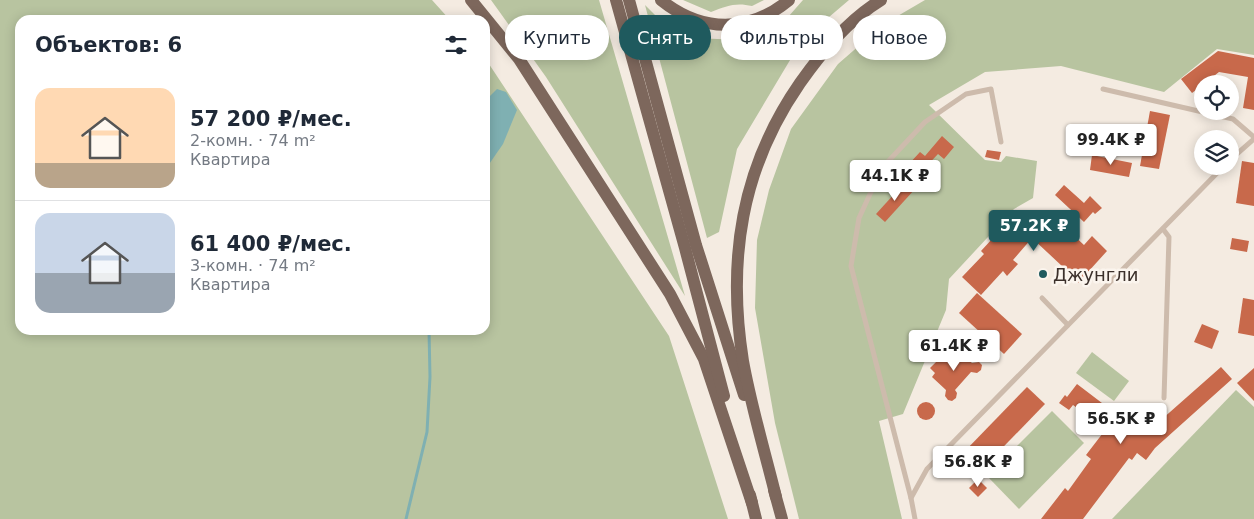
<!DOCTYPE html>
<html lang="ru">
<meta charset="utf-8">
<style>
:root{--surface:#fff;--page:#f6f6f7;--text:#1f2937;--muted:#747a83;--line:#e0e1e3;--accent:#1f5a5e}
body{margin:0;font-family:"DejaVu Sans",sans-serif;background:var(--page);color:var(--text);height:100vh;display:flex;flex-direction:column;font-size:19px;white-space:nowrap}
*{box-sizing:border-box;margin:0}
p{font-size:16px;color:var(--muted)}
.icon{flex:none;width:28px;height:28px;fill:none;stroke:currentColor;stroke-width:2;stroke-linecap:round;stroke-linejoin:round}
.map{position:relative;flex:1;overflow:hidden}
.side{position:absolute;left:15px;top:15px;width:475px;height:320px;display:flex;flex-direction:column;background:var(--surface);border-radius:15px;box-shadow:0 2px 12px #0003}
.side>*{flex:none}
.banner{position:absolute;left:505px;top:15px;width:475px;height:45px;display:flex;gap:10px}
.buttons{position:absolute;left:1194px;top:75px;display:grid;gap:10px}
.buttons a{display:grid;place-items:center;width:45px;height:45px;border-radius:50%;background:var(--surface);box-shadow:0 2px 12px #0003;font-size:25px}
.price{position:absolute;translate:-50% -42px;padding:0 11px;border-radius:5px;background:#fff;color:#222;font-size:16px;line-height:32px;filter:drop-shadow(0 1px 2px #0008)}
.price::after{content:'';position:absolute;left:50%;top:30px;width:15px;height:11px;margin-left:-8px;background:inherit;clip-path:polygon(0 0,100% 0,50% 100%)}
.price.current{background:var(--accent);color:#fff}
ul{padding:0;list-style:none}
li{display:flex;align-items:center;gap:15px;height:125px;padding:0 20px}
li+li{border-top:1px solid var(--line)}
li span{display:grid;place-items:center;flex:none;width:140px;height:100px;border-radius:15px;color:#555}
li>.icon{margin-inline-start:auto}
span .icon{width:60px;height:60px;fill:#fffc;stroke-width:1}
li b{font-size:21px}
h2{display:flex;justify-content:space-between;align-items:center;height:60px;padding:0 20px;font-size:21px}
.tag{padding:0 18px;border-radius:22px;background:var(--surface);box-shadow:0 2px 12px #0003;font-size:18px;line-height:45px}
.tag.current{background:var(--accent);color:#fff}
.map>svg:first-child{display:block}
.green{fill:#b8c4a0}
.water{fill:#7fb0b2}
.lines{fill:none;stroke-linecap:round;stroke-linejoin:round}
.stream{stroke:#7fb0b2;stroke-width:3}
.building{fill:#c8694b}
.service{stroke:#cdbbac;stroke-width:5}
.primary{stroke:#7d675c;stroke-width:12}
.poi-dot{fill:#1f5a5e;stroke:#fbf5ee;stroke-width:2}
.labels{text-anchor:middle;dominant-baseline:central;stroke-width:5;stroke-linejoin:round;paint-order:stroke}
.poi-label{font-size:18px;fill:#3b302b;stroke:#fbf5ee;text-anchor:start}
</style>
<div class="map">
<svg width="1254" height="519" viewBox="0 0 1254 519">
<rect width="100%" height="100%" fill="#f4ebe1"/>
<!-- green -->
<g class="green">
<polygon points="0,0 432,0 450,20 20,20 20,330 485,330 485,58 669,336 728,519 0,519"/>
<polygon points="491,0 599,0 685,296 546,77"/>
<path d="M683,0H764L752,6C736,2 726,6 711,12Z"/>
<polygon points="803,0 849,0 802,40 737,149 719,232 707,238 645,5 663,23 694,38 741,40 781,25"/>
<polygon points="925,0 1254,0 1254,55 1217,49 1164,92 1061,66 985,72 929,105 985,160 1001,162 1006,156 1037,161 1033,198 1014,209 949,279 946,310 903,414 879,421 902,519 799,519 775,423 755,308 757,240 769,190 791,129 838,64 884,24"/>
<polygon points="1092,352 1129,381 1114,401 1076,373"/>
<polygon points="1236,390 1254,407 1254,519 1112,519"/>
<polygon points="1052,411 1084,443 1019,509 987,476"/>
</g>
<!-- water -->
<polygon class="water" points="497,89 506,92 517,110 503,144 485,170 485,107 489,97"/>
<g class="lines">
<!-- stream -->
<polyline class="stream" points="406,519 427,432 430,377 429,330"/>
</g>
<!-- building -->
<g class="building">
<polygon points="1218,51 1254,58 1254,110 1243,108 1248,77 1219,72 1192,93 1181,79"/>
<polygon points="1150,111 1170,115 1159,169 1140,166"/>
<polygon points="942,136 954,147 944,159 938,154 919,174 908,165 920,152 925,156"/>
<polygon points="987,150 1001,152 999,160 985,157"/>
<polygon points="1092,155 1132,163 1129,177 1090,170"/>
<polygon points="1242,161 1254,163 1254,206 1236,203"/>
<polygon points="906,181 915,189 885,222 876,214"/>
<polygon points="1064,185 1084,203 1090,196 1102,208 1095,214 1093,212 1084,222 1055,195"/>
<polygon points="1041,216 1050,224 1055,218 1084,245 1092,236 1107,251 1078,283 1062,268 1063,267 1032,238 1013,260 1018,264 1007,276 1003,271 981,295 962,277 984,254 981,251 992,239 995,241 1010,225 1013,228 1022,219 1031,227"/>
<polygon points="1232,238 1249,241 1247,252 1230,249"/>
<polygon points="977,293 1022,334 1004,354 959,313"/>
<polygon points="1243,298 1254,300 1254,336 1238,333"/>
<polygon points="1202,324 1219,331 1212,349 1194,342"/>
<polygon points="957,349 972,363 979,362 982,365 981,370 977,373 971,372 955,390 957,393 956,398 952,401 948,400 945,396 946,390 932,377 935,373 930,368 943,355 948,360"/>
<polygon points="1221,367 1232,379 1155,448 1146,460 1137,453 1132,460 1129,458 1083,519 1041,519 1065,488 1068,491 1091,459 1086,455 1106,429 1073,405 1069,410 1059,403 1065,395 1067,397 1077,384 1144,435"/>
<polygon points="1254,368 1254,401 1237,383"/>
<polygon points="1027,387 1045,404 981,470 963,453"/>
<circle cx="926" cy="411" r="9"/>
<polygon points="978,479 987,488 978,497 969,488"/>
</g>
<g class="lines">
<!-- service -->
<g class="service">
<polyline points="1103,89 1233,119 1254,137"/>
<polyline points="1230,160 1254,139"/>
<polyline points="1163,229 1169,237 1164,398"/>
<polyline points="1042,298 1068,325"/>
<polyline points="911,498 851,266 859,218 882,168 925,122 966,94 991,89 1001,142"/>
<polyline points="915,519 911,498 927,469 1224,166"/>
</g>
<!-- primary -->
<g class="primary">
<polyline points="471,0 519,59 670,294 704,359 752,503"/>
<polyline points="616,0 685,248 724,396"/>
<polyline points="629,0 696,245 744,395"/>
<path d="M661,0C702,33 749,33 789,0"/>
<polyline points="774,490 782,519"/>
<polyline points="750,495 756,519"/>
<path d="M776,497C765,452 751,406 743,361C727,260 741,168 800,83C822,52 848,20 881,0"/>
</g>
</g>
<!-- markers -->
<circle class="poi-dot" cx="1043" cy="274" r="5"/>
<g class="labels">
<!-- poi labels -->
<g class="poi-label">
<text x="1053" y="274">Джунгли</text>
</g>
</g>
</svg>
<div class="buttons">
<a><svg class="icon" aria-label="locate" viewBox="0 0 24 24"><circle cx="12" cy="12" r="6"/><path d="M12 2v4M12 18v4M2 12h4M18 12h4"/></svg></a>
<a><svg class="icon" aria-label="layers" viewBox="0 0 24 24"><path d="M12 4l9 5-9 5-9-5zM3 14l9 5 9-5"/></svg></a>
</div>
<b class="price" style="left:1111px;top:166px">99.4K ₽</b>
<b class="price" style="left:895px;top:202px">44.1K ₽</b>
<b class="price current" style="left:1034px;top:252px">57.2K ₽</b>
<b class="price" style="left:954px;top:372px">61.4K ₽</b>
<b class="price" style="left:1121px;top:445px">56.5K ₽</b>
<b class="price" style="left:978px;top:488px">56.8K ₽</b>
<div class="banner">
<a class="tag">Купить</a>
<a class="tag current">Снять</a>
<a class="tag">Фильтры</a>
<a class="tag">Новое</a>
</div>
<section class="side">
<h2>Объектов: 6<svg class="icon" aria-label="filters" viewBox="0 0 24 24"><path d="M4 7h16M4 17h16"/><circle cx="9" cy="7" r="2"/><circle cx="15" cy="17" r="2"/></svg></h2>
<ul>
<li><span style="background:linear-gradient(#ffd9b3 75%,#b9a48a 0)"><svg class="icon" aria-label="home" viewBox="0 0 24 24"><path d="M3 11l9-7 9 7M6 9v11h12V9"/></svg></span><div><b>57 200 ₽/мес.</b><p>2-комн. · 74 m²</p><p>Квартира</p></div></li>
<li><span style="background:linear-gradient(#c9d6e8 60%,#9aa5b1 0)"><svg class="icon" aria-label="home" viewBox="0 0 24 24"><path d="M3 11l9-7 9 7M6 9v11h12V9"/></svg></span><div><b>61 400 ₽/мес.</b><p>3-комн. · 74 m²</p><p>Квартира</p></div></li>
</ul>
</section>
</div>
